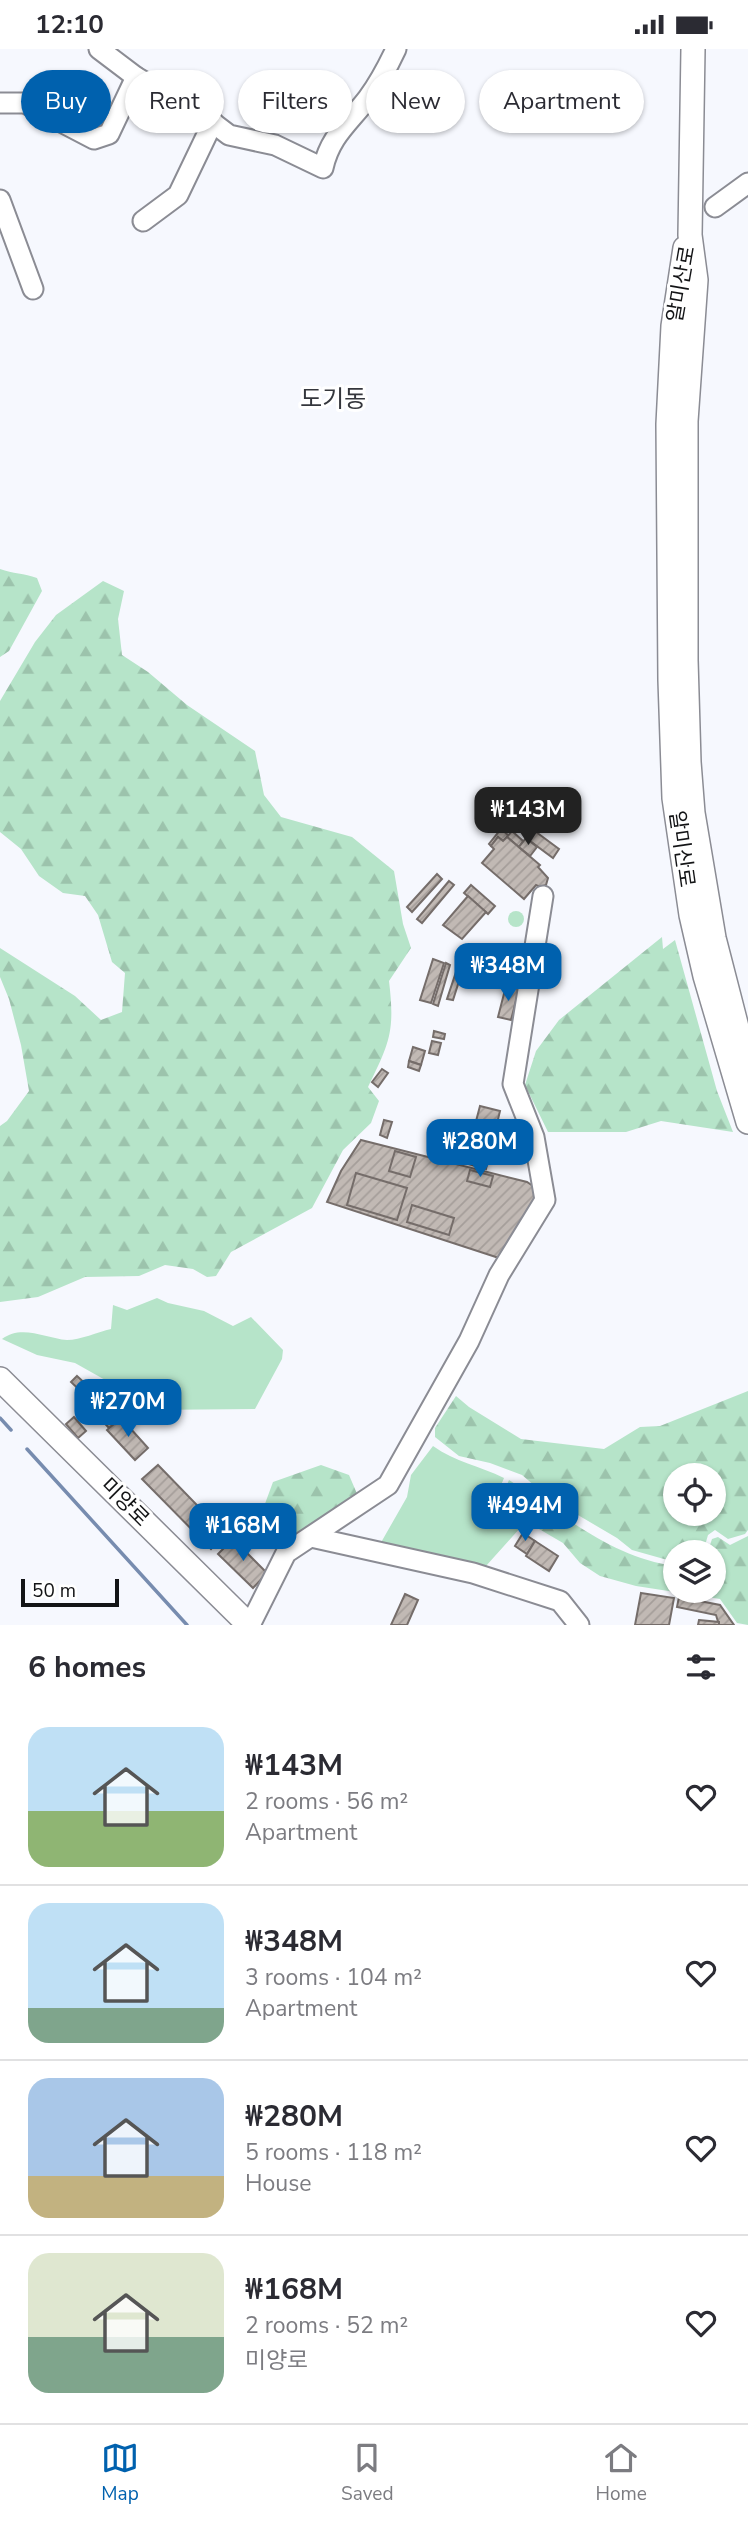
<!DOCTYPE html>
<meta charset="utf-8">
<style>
:root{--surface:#fff;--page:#f7f7f7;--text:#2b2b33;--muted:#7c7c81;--line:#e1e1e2;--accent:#0061ae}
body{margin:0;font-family:"Nunito Sans","Noto Sans KR",sans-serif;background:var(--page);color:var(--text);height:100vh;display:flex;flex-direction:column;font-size:26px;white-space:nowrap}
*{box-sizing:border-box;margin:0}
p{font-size:23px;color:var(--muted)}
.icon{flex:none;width:38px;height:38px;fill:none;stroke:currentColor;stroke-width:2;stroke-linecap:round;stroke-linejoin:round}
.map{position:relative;height:1576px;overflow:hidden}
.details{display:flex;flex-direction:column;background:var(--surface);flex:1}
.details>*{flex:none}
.banner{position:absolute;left:21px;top:21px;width:707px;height:63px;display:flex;gap:14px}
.buttons{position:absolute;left:663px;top:1414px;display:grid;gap:14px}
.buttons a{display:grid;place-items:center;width:63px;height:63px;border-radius:50%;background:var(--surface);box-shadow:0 2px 5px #0004;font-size:35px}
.scale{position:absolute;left:21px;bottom:18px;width:98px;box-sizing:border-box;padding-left:7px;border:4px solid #131416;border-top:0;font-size:19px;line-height:24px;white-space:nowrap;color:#131416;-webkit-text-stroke:5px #fff;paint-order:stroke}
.price{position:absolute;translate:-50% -60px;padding:0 16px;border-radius:14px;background:var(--accent);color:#fff;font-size:23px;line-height:46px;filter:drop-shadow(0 2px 4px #0008)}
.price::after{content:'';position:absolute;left:50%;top:42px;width:21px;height:16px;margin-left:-10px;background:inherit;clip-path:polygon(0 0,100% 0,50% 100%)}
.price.on{background:#222;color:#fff}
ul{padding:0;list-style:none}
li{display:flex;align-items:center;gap:21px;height:175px;padding:0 28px}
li+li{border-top:2px solid var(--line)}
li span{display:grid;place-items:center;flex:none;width:196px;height:140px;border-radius:21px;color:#555}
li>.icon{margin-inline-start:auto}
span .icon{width:84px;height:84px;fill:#fffc;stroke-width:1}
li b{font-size:30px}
h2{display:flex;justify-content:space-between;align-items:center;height:84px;padding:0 28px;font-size:30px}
.tag{padding:0 24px;border-radius:32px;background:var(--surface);box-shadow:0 2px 5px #0004;font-size:24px;line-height:63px}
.tag.on{background:var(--accent);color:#fff}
.status{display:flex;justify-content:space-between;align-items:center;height:49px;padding:0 35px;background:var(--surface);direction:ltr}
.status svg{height:19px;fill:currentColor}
.tab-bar{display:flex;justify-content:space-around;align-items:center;height:98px;border-top:2px solid var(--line);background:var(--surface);font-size:19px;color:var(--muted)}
.tab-bar a{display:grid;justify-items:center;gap:4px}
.tab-bar .on{color:var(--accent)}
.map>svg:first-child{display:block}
.green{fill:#b6e4c9}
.forest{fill:url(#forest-firs);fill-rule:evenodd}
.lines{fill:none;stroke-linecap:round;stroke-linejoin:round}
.stream{stroke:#778caf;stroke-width:3.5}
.building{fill:url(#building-hatch);stroke:#756d6a;stroke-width:2}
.minor-casing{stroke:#8b8c94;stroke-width:23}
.major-casing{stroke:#8b8c94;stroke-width:26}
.minor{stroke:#fff;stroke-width:19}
.major{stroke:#fff;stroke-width:23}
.labels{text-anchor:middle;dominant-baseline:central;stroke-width:6;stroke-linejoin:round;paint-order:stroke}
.street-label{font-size:21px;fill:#131416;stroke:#fff}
.quarter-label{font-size:24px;fill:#34363c;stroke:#fff}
</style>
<div class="status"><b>12:10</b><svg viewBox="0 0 49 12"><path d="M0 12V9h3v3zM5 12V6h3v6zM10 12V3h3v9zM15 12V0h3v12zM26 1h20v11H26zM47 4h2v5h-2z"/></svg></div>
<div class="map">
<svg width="748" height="1576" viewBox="0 0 748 1576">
<defs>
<pattern id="forest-firs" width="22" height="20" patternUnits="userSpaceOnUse" patternTransform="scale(1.75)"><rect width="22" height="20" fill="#b6e4c9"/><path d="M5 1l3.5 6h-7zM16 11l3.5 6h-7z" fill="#9cc3ac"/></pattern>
<pattern id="building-hatch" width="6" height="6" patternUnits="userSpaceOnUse" patternTransform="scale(1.75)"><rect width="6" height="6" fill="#c1b9b4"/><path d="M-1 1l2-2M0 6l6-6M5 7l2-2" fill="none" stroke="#a59e9a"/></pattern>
</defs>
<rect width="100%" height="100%" fill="#f6f8fe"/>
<!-- green -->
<g class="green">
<circle cx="516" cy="870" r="8"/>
<path d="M157,1249L168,1254L204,1262L233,1277L251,1268L283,1301L282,1310L255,1360L148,1361L123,1341L75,1314L37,1306L2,1290C21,1275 46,1289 67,1291C80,1291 98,1283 111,1280L113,1256L127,1261Z"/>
<path d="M433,1397C455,1413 480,1417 504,1429L499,1441L512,1452L521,1478L486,1517L379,1497L407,1448L411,1426Z"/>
</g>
<!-- forest -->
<g class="forest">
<path d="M0,520C13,525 24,524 37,529L42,542L9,602L0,608Z"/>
<path d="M103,532L124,542L118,570L122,606L148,623L187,656L255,702L264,746L281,768L352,788L394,822L403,875L411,899L389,932C395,982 390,993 368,1038L379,1052L371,1074L343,1101L312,1159L231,1203L216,1227L207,1228L193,1220L165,1216L139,1227L85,1228L38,1248L0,1253V1077L7,1072L29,1042L21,996L9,950L0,928V899L75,947L101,971L122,963L125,924L112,913L98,866L85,847L63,844L39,827L21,800L0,783V652L35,593L56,566Z"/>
<polygon points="662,888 663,900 675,891 717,1042 733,1083 661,1072 626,1083 548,1083 525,1036 536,1002 559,971"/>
<path d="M748,1342V1481L745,1485L728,1490L715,1481L708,1486L704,1500L699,1503H676L675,1511L671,1512L632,1501L617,1489L549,1449L522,1426L490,1414L459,1407L435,1388V1379L456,1347L469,1358L521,1390L604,1400L640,1378L660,1377ZM714,1426V1465H676V1426Z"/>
<polygon points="321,1416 349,1426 358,1447 299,1484 281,1479 267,1478 259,1471 273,1433"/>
<path d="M509,1431C563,1465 610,1508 675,1517L676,1542H714V1503H705L708,1502L712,1490L718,1488L730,1496L748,1487V1576L737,1574L720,1550L636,1537L600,1527L580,1514L563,1494L527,1473L516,1447L505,1440Z"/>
</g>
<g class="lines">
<!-- stream -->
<g class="stream">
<polyline points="0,1369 11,1381"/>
<polyline points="27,1400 187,1576"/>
</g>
</g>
<!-- building -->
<g class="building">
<polygon points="501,780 508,786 507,788 503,792 498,788 491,797 489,795"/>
<polygon points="532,780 559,800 553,809 526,789"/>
<polygon points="512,782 523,792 519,798 507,788"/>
<polygon points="498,788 503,792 507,788 540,816 538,818 548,829 546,836 540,838 536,836 524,850 482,814 494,800 491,797"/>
<polygon points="526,789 537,798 530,807 519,798"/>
<polygon points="437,825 442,830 412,863 407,858"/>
<polygon points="449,832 454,836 422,874 417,870"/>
<polygon points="471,836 495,857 488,865 464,844"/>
<polygon points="468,847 486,863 462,890 443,876"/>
<polygon points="462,905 467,907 453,951 447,950"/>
<polygon points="433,910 444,914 431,954 420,951"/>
<polygon points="446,914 450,916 438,957 433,955"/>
<polygon points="506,937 519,940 511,971 498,968"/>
<polygon points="434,982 445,985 444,990 433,988"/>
<polygon points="432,992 441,994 438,1006 429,1004"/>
<polygon points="413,998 425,1002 421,1016 409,1012"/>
<polygon points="409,1012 421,1016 419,1022 408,1018"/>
<polygon points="382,1020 388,1024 378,1038 372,1033"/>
<polygon points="480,1057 500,1062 486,1120 465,1114"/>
<polygon points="384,1071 392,1073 387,1089 380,1086"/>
<polygon points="361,1091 527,1133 533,1137 537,1153 502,1210 327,1153 341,1122"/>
<polygon points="395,1102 416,1108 410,1128 389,1122"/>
<polygon points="470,1121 493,1127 490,1138 467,1132"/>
<polygon points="356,1124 407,1139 397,1171 347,1156"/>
<polygon points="412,1156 454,1169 449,1186 407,1173"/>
<polygon points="77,1327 90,1339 84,1345 71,1333"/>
<polygon points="90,1339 121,1369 109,1379 81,1348"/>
<polygon points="74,1368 86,1382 78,1389 66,1375"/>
<polygon points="121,1369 148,1399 135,1411 107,1381"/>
<polygon points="158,1416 225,1485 211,1500 142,1430"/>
<polygon points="523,1484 535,1492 527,1505 515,1497"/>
<polygon points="233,1490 267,1524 253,1539 218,1505"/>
<polygon points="535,1492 558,1507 549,1522 526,1507"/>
<polygon points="641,1544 674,1549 669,1576 635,1576"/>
<polygon points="405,1545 418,1551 407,1576 391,1576"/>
<polygon points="679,1548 720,1556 734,1576 719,1576 716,1566 677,1558"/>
<polygon points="699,1571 719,1573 719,1576 698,1576"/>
</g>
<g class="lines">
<defs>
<g id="minor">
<path d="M99,0L136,28L208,70L229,86L275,96L323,119C330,87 349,74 368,49C379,34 388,17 396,0"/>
<polyline points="0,54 25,54 94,90 109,85 136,28"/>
<polyline points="0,151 33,240"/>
<polyline points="715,158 748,134"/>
<polyline points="143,172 178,146 213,73"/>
<polyline points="311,1488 473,1524 560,1552 579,1576"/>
<polyline points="250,1576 286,1504 388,1436 469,1292 499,1226 545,1151 534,1088 513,1035 543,847"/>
</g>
<g id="major">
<polyline points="693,0 690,186 696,231 686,372 686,611 689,713 693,764 714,889 748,1021"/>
<polyline points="685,199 673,277 668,375 670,631 674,749 691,866 705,927 748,1073"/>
<polyline points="0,1330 249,1576"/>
</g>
</defs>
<!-- minor casing -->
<use href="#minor" class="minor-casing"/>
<!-- major casing -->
<use href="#major" class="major-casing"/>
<!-- minor -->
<use href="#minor" class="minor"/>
<!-- major -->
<use href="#major" class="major"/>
</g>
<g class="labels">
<!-- street labels -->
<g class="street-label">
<text transform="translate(681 235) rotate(-80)">알미산로</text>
<text transform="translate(682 800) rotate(82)">알미산로</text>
<text transform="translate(125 1453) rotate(45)">미양로</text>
</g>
<!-- quarter labels -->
<g class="quarter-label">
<text x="333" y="350">도기동</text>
</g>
</g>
</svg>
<div class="buttons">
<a><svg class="icon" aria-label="locate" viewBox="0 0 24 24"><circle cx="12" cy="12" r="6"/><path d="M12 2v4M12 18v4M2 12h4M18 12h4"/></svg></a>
<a><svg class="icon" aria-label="layers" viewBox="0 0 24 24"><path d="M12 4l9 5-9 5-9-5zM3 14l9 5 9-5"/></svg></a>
</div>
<div class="scale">50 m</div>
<b class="price on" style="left:528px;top:798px">₩143M</b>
<b class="price" style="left:508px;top:954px">₩348M</b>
<b class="price" style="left:480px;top:1130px">₩280M</b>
<b class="price" style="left:128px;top:1390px">₩270M</b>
<b class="price" style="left:525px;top:1494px">₩494M</b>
<b class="price" style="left:243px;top:1514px">₩168M</b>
<div class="banner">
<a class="tag on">Buy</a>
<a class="tag">Rent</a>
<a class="tag">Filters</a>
<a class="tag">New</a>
<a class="tag">Apartment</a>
</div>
</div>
<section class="details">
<h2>6 homes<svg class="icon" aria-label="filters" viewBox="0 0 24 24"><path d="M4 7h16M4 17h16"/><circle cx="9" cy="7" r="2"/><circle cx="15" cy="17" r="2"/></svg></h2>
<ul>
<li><span style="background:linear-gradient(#bfe0f5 60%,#8fb573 0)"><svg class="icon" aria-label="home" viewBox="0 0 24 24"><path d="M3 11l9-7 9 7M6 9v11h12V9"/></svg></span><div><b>₩143M</b><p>2 rooms · 56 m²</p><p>Apartment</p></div><svg class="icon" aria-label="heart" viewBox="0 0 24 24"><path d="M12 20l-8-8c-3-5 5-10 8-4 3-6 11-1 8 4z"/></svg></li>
<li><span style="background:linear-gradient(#bfe0f5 75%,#7fa58c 0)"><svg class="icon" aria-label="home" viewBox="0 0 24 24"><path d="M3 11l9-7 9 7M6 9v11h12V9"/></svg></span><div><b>₩348M</b><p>3 rooms · 104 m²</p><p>Apartment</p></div><svg class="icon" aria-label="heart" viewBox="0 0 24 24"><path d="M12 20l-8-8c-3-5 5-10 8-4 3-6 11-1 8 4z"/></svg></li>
<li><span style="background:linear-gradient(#a9c7e8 70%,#c2b280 0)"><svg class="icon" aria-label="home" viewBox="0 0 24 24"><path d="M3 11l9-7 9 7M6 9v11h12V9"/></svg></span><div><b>₩280M</b><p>5 rooms · 118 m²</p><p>House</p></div><svg class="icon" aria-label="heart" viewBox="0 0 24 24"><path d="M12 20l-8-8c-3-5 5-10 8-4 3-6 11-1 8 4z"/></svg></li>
<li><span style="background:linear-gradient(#dfe7d0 60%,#7fa58c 0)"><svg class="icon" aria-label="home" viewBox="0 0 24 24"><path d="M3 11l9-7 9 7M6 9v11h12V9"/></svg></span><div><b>₩168M</b><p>2 rooms · 52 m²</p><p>미양로</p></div><svg class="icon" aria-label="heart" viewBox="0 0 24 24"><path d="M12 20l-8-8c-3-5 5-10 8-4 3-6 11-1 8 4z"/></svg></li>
</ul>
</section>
<nav class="tab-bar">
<a class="on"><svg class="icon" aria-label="map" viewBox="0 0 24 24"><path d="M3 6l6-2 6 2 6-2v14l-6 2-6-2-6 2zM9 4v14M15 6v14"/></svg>Map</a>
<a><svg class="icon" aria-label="saved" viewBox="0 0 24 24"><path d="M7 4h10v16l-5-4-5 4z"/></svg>Saved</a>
<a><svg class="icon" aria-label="home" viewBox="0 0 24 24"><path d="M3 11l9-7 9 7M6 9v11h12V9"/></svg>Home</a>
</nav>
